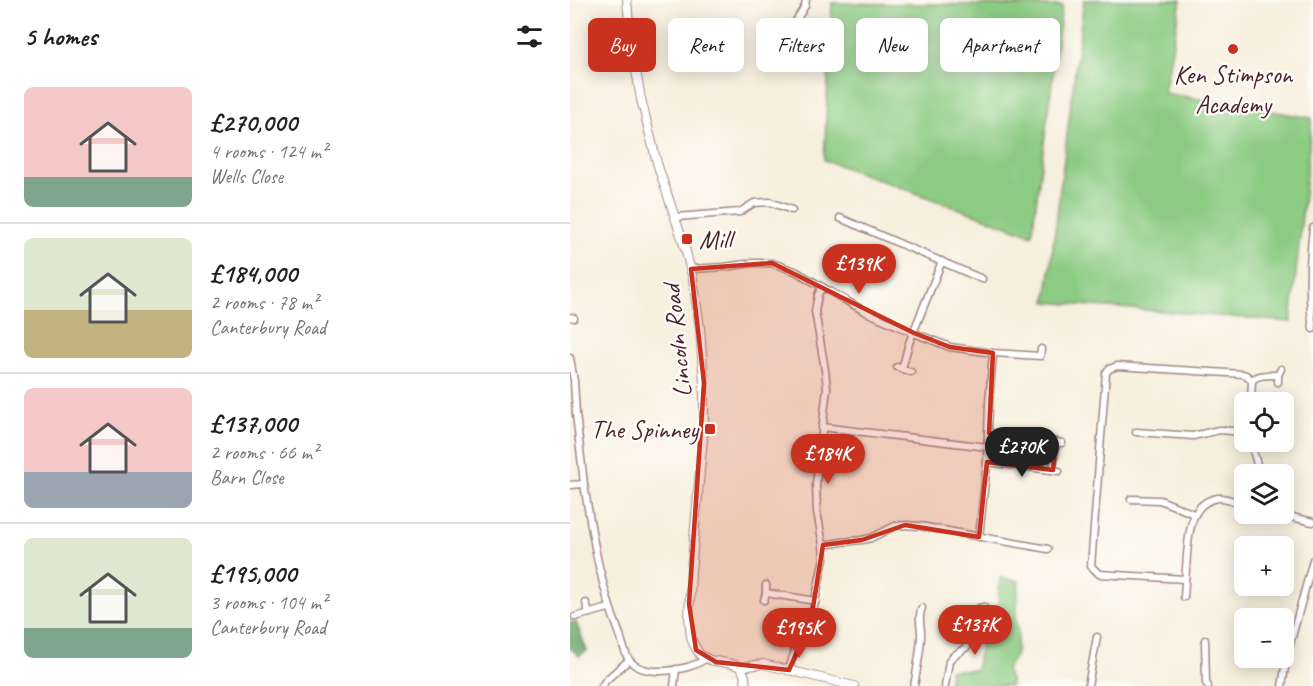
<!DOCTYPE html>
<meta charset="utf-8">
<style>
:root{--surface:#fff;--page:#f2f2f2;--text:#202124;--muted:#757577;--line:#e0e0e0;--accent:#c8321e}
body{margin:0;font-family:Caveat,sans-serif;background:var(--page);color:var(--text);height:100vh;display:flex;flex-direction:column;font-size:22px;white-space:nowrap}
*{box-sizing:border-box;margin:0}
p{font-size:20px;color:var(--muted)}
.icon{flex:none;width:33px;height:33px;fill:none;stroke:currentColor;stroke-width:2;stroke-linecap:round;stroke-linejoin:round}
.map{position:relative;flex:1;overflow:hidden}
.details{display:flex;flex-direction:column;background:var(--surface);width:570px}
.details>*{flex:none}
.hud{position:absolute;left:18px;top:18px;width:570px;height:54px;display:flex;gap:12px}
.controls{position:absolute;left:664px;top:392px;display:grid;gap:12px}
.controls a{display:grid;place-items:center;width:60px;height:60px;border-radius:9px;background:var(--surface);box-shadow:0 3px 15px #0003;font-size:30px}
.price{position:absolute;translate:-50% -51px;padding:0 14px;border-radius:21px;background:var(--accent);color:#fff;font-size:20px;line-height:39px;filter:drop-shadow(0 2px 3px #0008)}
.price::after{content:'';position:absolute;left:50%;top:36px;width:18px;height:14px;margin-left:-9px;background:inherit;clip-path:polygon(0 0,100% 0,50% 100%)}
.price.current{background:#222;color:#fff}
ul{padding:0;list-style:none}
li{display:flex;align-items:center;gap:18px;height:150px;padding:0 24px}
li+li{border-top:2px solid var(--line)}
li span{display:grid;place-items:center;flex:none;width:168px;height:120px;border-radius:9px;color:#555}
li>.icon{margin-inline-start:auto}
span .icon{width:72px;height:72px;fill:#fffc;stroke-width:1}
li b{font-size:26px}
h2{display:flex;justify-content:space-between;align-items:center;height:72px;padding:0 24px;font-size:26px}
.pill{padding:0 21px;border-radius:9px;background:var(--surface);box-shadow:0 3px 15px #0003;font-size:21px;line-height:54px}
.pill.current{background:var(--accent);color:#fff}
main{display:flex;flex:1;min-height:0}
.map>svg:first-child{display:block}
.green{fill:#8bcb82;stroke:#6a7556;stroke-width:1.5}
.forest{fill:#70af70;stroke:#5d674e;stroke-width:1.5}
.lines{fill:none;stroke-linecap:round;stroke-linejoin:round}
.minor-casing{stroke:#a08784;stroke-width:9}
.tertiary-casing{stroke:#a08784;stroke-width:10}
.minor{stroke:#fff;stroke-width:6}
.tertiary{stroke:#fff;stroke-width:8}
.marked{fill:#c8321e;fill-opacity:0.2;stroke:#c8321e;stroke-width:4.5;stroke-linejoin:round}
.poi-dot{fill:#c8321e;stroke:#fdfcf7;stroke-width:2}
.labels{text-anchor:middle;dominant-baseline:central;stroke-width:4.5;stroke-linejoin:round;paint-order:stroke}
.poi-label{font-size:26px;fill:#4a1f2b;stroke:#fdfcf7}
.street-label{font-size:26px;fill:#4a1f2b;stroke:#fdfcf7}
</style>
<main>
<section class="details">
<h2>5 homes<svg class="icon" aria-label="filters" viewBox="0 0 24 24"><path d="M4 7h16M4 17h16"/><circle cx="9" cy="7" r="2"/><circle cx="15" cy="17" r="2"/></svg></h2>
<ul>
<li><span style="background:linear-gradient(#f6c9c9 75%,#7fa58c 0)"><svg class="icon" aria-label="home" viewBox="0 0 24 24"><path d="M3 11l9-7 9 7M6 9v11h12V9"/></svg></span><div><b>£270,000</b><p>4 rooms · 124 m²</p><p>Wells Close</p></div></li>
<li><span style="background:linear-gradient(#dfe7d0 60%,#c2b280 0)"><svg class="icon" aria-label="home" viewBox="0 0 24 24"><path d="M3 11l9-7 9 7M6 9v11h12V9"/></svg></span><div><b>£184,000</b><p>2 rooms · 78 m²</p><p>Canterbury Road</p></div></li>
<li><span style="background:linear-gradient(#f6c9c9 70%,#9aa5b1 0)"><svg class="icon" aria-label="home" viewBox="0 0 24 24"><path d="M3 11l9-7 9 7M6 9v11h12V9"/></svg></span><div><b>£137,000</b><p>2 rooms · 66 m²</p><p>Barn Close</p></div></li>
<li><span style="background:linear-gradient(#dfe7d0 75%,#7fa58c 0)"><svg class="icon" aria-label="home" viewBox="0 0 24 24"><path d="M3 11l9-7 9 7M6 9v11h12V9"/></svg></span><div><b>£195,000</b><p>3 rooms · 104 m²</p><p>Canterbury Road</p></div></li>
</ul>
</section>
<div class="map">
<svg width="743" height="686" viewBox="0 0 743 686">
<rect width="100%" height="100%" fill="#fdfcf7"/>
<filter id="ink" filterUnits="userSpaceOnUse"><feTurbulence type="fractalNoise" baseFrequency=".0167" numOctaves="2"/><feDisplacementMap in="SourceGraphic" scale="12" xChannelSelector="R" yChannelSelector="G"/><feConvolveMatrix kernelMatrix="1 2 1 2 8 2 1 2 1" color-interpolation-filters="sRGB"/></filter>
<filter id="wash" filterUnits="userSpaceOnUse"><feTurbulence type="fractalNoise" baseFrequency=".008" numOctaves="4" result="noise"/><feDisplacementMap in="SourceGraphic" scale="24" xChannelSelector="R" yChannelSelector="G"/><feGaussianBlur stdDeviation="1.35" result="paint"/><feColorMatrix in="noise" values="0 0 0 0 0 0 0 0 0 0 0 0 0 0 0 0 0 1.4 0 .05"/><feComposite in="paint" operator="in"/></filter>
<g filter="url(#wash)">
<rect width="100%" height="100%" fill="#f7efdd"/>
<!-- green -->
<g class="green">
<polygon points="514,0 611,0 594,93 742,118 721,322 476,302"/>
<polygon points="262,3 492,6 462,235 254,160"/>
<polygon points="429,437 479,443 482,448 480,463 475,467 428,461 423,455 424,443"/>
<polygon points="430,578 449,581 446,619 448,633 446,654 436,670 441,683 441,686 378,686 380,670 406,670 413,632 411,617 427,616"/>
</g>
<!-- forest -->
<polygon class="forest" points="0,622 6,622 17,651 9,656 0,648"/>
</g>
<g filter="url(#ink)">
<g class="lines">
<defs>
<g id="minor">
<polyline points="222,27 235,6 236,0"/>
<polyline points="106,217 170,212 184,203 200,202 222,210"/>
<polyline points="270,218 412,279"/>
<path d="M743,228C739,262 738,295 743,329"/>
<polyline points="121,269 154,267 183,263 202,263 225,271 294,311 344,333 380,347 423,353 470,356 471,349"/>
<polyline points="0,317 4,318"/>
<polyline points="0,358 4,381 6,414 14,484"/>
<polyline points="327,367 341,372"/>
<polyline points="332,369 339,343 372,261"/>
<path d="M682,380C689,374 699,375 708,375"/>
<polyline points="708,382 708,375 711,369"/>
<polyline points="252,427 418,447"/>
<polyline points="566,432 623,436 649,430 675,432"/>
<polyline points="419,433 492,443"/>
<polyline points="680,441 687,464 687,474"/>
<polyline points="417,462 489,471"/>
<polyline points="483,470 486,442"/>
<path d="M0,485L14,484C22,534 30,585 49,632C52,641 54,651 58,658C71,679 119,671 135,659"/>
<polyline points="561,499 590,500 624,514"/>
<polyline points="705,513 743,522"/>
<polyline points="409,537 417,462 419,402 423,353"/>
<polyline points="253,545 272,542 292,540 301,538 325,526 335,525 350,526 478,549"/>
<polyline points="615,579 529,574 521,566 536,373 539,369 547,366 673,374 676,375 682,380 681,402"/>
<polyline points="196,593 246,601"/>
<path d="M614,597C615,583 616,569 617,555C619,533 620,502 648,498C657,497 666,502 675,505"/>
<polyline points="194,600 196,593 196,585"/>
<polyline points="16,603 19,613"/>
<polyline points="5,617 39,608"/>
<polyline points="635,640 636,683 638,686"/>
<polyline points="219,670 225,650 241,620 254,558 253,545 247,512 246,484 257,388 255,370 245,311 248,295 252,287"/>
<polyline points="32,686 36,680 59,660"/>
<polyline points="104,686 106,669"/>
<path d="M344,686C347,670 350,654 351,637C352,627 347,618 352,608"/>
<polyline points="375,686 379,661 382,657 398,646 409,608 414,607"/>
<polyline points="518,686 527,637"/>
<polyline points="712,686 717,655 743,560"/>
</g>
<g id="tertiary">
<polyline points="57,0 60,36 71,99 87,163 115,248 123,279 130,328 134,383 134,427 121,572 119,618 121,637 123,643 130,655 140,660 162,664 171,667 193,664 284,686"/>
<polyline points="171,667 175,677 176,686"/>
</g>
</defs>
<!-- minor casing -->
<use href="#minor" class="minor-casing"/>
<!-- tertiary casing -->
<use href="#tertiary" class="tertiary-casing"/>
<!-- minor -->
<use href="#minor" class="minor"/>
<!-- tertiary -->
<use href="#tertiary" class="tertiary"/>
</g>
</g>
<!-- marked area -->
<path class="marked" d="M202,263L344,333L380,347L423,353L419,433L486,442L483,470L417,462L409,537L335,525L292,540L253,545L241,620L219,670L146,662L126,650L119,604L134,383L121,269Z"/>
<!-- markers -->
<g class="poi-dot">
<circle cx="663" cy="49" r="6"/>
<rect x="111" y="233" width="12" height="12" rx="3"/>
<rect x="134" y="423" width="12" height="12" rx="3"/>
</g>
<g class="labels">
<!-- poi labels -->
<g class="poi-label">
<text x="663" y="74">Ken Stimpson<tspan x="663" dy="30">Academy</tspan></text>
<text x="129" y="239" text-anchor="start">Mill</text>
<text x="128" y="429" text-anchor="end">The Spinney</text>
</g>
<!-- street labels -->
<g class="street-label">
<text transform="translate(107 341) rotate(-96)">Lincoln Road</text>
</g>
</g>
</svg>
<div class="controls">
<a><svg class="icon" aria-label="locate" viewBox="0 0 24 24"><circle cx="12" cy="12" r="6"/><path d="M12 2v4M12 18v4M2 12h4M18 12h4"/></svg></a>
<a><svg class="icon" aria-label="layers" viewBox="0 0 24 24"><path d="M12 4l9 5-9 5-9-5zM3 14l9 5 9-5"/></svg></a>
<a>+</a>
<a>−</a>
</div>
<b class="price" style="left:289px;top:295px">£139K</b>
<b class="price current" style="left:452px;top:478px">£270K</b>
<b class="price" style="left:258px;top:485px">£184K</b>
<b class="price" style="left:405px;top:656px">£137K</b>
<b class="price" style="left:229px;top:659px">£195K</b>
<div class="hud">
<a class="pill current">Buy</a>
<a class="pill">Rent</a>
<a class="pill">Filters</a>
<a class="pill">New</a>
<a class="pill">Apartment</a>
</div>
</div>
</main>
